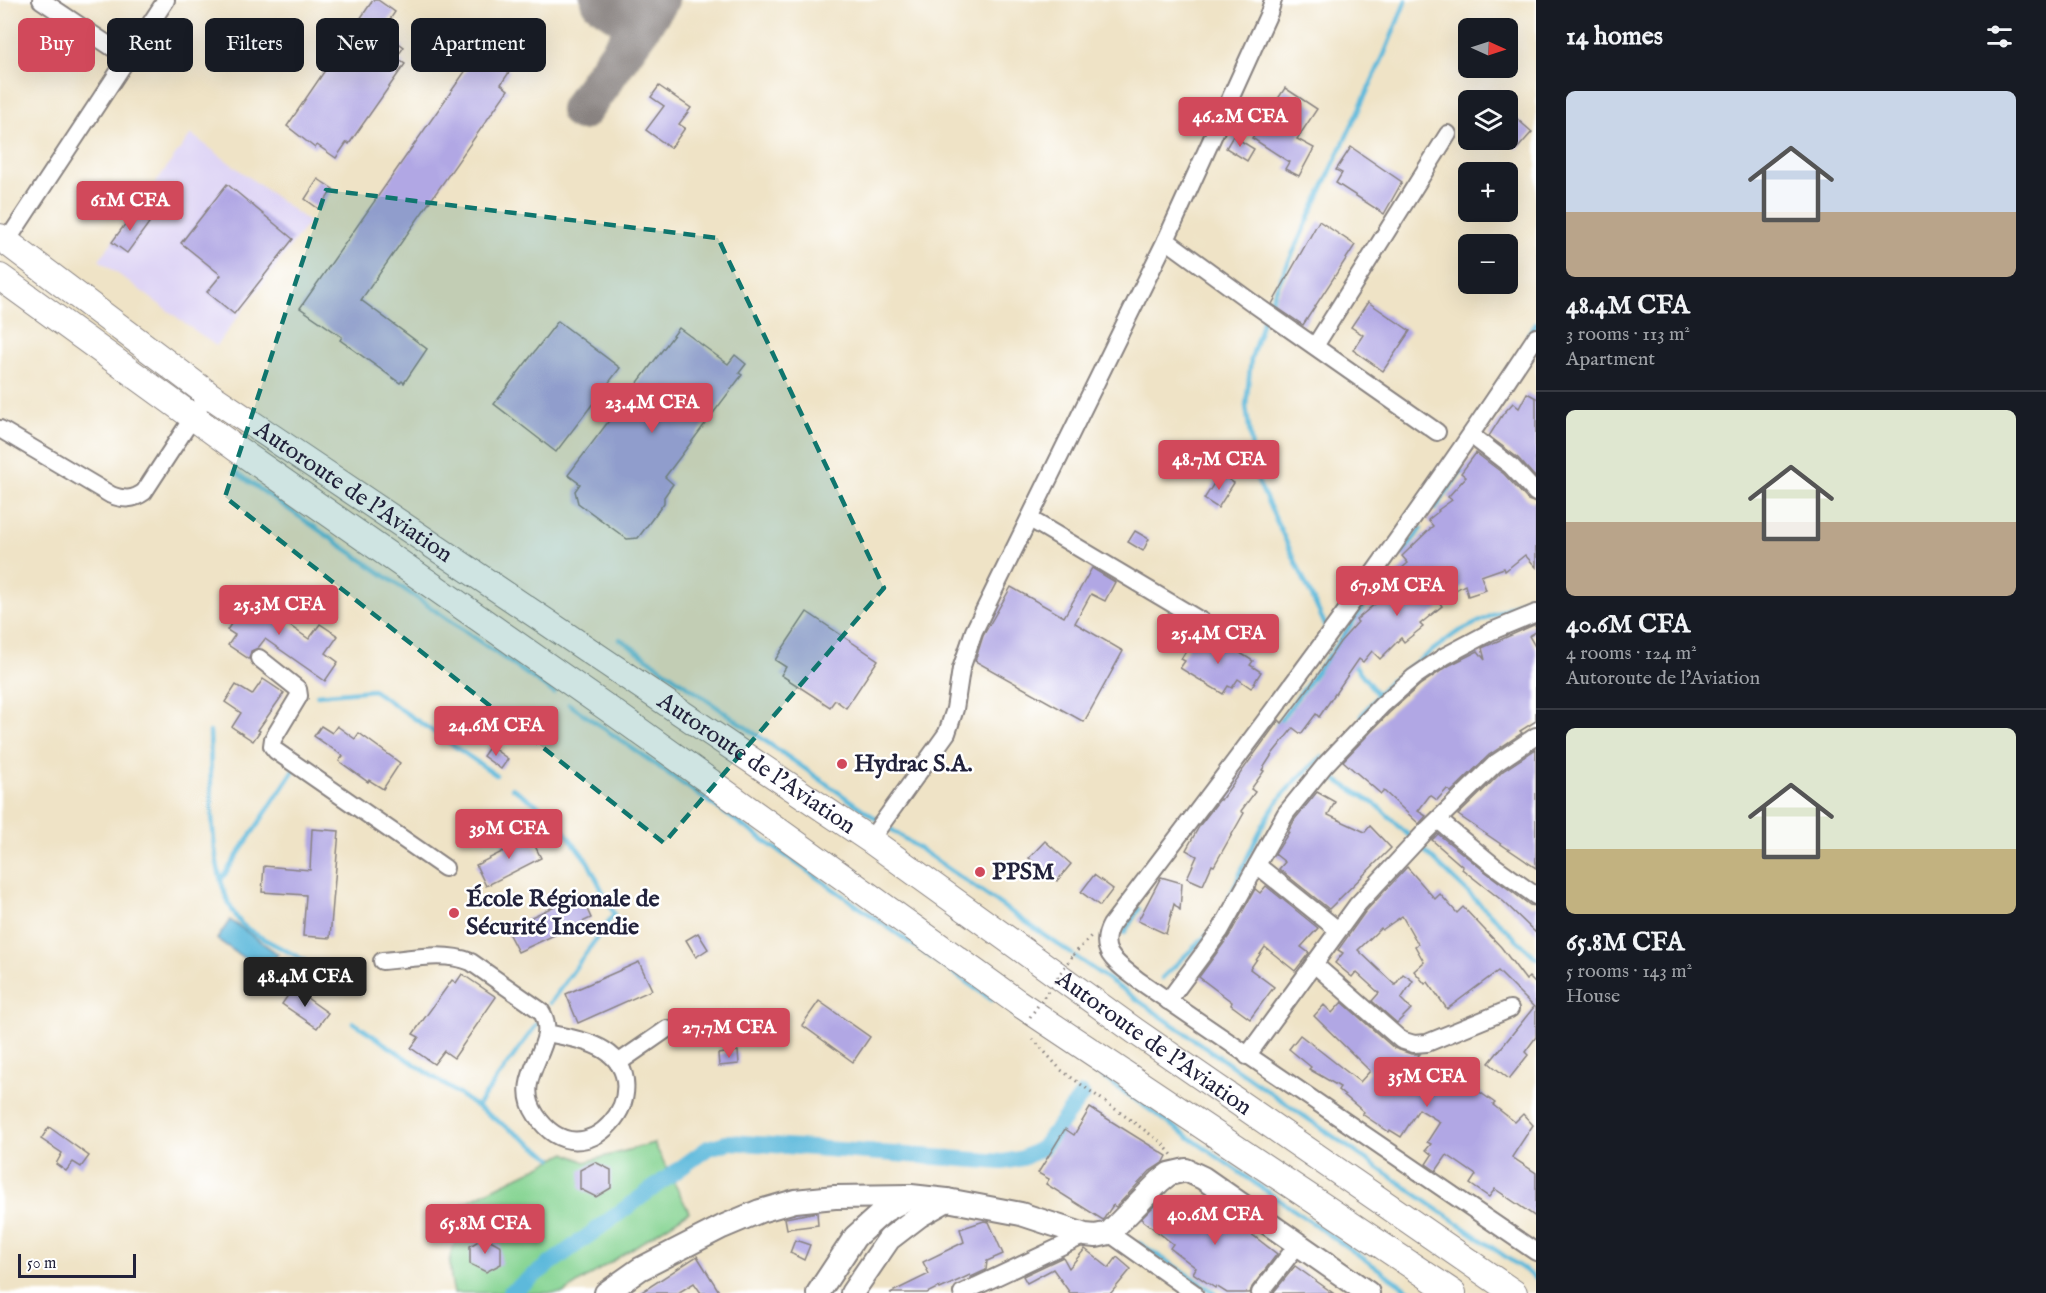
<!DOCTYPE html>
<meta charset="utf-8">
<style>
:root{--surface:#171b24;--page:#242831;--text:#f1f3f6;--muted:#9ea1a6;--line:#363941;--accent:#d1495b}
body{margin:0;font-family:"IM FELL English",serif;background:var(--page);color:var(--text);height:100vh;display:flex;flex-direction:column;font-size:22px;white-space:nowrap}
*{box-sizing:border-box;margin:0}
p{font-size:20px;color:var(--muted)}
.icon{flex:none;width:33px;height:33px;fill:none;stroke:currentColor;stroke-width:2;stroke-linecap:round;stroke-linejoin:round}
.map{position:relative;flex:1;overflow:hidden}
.drawer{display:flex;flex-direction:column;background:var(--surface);width:510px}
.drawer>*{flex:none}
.guide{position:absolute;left:18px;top:18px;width:570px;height:54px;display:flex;gap:12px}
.needle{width:39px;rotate:93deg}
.buttons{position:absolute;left:1458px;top:18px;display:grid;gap:12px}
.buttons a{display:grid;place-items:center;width:60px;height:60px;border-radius:9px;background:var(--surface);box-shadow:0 6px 24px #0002;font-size:30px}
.scale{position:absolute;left:18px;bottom:15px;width:118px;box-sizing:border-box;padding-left:6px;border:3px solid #22223b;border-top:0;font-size:16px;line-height:21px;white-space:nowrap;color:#22223b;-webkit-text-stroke:4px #fff;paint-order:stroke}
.price{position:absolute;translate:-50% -51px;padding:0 14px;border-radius:6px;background:var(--accent);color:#fff;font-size:20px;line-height:39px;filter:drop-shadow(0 2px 3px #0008)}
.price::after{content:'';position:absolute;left:50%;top:36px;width:18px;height:14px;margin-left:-9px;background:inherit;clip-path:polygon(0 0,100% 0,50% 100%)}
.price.active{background:#222;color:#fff}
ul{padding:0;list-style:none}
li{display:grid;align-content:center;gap:12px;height:318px;padding:0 30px}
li+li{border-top:2px solid var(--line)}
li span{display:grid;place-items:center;height:186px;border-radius:9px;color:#555}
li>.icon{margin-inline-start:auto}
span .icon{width:108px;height:108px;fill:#fffc;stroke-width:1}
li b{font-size:26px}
h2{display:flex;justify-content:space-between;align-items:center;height:72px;padding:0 30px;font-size:26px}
.chip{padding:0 21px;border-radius:9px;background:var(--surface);box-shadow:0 6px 24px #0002;font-size:21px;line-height:54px}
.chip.active{background:var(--accent);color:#fff}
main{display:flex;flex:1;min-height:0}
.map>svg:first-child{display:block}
.built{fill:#dfd5f5}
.green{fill:#86d493;stroke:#547b67;stroke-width:1.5}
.water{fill:#5db9db;stroke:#406e8b;stroke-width:1.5}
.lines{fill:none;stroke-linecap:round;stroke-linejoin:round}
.stream{stroke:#5db9db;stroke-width:4.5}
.canal{stroke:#5db9db;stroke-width:16}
.taxiway{stroke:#888280;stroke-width:42}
.building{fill:#b1a7e4}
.minor-casing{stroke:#888280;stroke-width:20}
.major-casing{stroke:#888280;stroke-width:26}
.highway-casing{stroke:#888280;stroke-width:28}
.path{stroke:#888280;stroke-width:3;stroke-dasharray:1.5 4.5;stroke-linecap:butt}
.minor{stroke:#fff;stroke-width:16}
.major{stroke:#fff;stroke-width:22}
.highway{stroke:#fff;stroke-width:26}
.path-bridge{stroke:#888280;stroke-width:3;stroke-dasharray:1.5 4.5;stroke-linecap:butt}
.marked{fill:#0f766e;fill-opacity:0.2;stroke:#0f766e;stroke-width:4.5;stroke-dasharray:12 8;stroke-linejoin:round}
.poi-dot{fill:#d1495b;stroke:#fff;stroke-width:2}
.labels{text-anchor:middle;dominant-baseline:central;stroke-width:5;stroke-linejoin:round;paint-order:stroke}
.street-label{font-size:24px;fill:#22223b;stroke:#fff}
.poi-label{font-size:24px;font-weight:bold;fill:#22223b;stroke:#fff;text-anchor:start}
</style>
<main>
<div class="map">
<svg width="1536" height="1293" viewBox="0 0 1536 1293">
<rect width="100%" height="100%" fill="#fff"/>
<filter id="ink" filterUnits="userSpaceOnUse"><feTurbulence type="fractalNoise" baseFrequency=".0167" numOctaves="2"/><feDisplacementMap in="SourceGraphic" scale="12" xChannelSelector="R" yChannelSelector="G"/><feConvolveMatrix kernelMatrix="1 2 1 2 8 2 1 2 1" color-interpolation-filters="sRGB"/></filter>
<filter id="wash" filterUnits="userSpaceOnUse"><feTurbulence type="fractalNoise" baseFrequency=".008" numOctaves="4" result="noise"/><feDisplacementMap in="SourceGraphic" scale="24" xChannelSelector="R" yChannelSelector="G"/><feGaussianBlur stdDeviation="1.35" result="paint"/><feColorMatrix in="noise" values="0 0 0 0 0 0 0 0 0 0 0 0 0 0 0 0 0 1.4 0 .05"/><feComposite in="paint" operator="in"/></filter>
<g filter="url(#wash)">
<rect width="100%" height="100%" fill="#efe3c6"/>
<!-- built -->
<polygon class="built" points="191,134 309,222 216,346 99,260"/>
<!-- green -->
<path class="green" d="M654,1143L689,1212L563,1293H454C449,1272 446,1251 461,1234L460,1205L566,1153L585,1162Z"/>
<!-- water -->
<polygon class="water" points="230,920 278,954 265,973 217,939"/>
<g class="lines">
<!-- stream -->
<g class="stream">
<polyline points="1267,309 1384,55 1406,0"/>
<polyline points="1264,317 1251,359 1246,406 1256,477 1327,629"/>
<polyline points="1528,335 1536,323"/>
<polyline points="235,472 554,693"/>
<polyline points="1435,509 1461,471"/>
<polyline points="1402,554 1421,529"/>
<polyline points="620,639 878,820"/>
<polyline points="1332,651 1387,575"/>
<polyline points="1352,662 1378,695"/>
<polyline points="317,695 373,690 496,775"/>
<polyline points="569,704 992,1000"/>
<polyline points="1361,716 1387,684 1456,633 1536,594"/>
<polyline points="1277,725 1329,655"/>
<path d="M210,732C212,786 206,879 240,922C249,934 289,951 304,960"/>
<polyline points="1325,773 1378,806 1536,958"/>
<polyline points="512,788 550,813 588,862 614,914 550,1003"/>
<polyline points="885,825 1072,954"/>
<polyline points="221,880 294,770"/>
<path d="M1229,899C1243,868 1261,821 1282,796C1294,781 1308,769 1322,757"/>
<polyline points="1124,933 1139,909"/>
<polyline points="1076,957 1536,1278"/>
<polyline points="1162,978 1208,934"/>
<polyline points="1014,1015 1024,1022"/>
<polyline points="353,1022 552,1158"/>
<polyline points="1028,1025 1413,1293"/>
<polyline points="477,1106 537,1024"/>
<polyline points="1139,1243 1215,1293"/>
</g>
<!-- canal -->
<polyline class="canal" points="510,1293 708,1148 730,1142 1003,1162 1023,1158 1042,1148 1082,1095"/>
<!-- taxiway -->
<g class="taxiway">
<polyline points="601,0 640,26"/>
<polyline points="581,110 658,0"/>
</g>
</g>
<g id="blocks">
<!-- building -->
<g class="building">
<polygon points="373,0 378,0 395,12 382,31 404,47 396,58 405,64 349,144 347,142 336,158 317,145 315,148 287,126"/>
<polygon points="480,50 510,71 501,84 508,90 361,300 427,349 404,383 402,381 400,383 340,340 342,337 300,308"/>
<polygon points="659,86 691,108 679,124 685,128 671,148 646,130 664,106 651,97"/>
<polygon points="1285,88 1317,109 1297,139 1314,148 1299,176 1285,169 1289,162 1252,138"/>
<polygon points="1508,111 1532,132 1517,149 1508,141"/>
<polygon points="1233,136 1254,149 1247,161 1226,148"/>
<polygon points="1351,147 1402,182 1384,214 1336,183 1342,173 1336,170"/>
<polygon points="318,179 333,189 319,209 305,199"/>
<polygon points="227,184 293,239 234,314 207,292 221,275 181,243"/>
<polygon points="134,212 149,223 127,253 112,242"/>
<polygon points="1319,221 1355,245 1303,325 1272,304"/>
<polygon points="1368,302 1410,331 1383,371 1353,350 1363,335 1351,327"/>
<polygon points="558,321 620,368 556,452 494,404"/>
<polygon points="679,328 728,364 735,355 746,364 739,373 742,375 665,477 673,484 664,497 664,503 638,538 627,539 578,503 575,491 580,484 568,475"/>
<polygon points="1527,393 1536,398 1536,478 1518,458 1489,436 1503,414 1513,403 1519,408"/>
<polygon points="1476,453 1504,474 1528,500 1536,503 1536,567 1525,555 1505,571 1504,568 1481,576 1486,590 1468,596 1465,585 1437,599 1442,606 1420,624 1423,627 1404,642 1401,638 1380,659 1372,651 1363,662 1359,659 1319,717 1316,714 1301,734 1293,728 1273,753 1262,770 1264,771 1251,789 1255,792 1241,811 1244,813 1214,866 1212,865 1203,885 1187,878 1197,856 1186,850 1200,825 1220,799 1221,800 1279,720 1282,723 1310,686 1340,642 1358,622 1356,620 1376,603 1373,599 1392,583 1388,580 1408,563 1402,556 1433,526 1428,520 1439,511 1438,510 1452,500 1448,497 1466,477 1461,473"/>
<polygon points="1220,474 1234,483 1218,508 1204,499"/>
<polygon points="1135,531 1149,539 1143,551 1128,542"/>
<polygon points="1092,568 1115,582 1105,601 1091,594 1075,623 1123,651 1084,722 975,661 983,636 1011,587 1064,617"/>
<polygon points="262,594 283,608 277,617 309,639 320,624 338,636 326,653 338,662 325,681 265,639 258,648 251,651 249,659 228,645 235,635 227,630 231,624 222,618 233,601 249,612"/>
<polygon points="807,612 878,660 846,708 835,700 830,707 781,675 786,667 775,660"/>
<polygon points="1536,624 1536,632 1529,636 1536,648 1536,721 1520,731 1522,733 1489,755 1451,792 1447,789 1437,800 1430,795 1418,811 1426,816 1419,824 1384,791 1381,794 1343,761 1389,713 1420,685 1450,665 1478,651 1485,660 1482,648"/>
<polygon points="1201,633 1230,650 1237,651 1253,661 1250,665 1261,672 1251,688 1238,679 1232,688 1228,686 1223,694 1180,668 1185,661 1181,659 1196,635 1198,637"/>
<polygon points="263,679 284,693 258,730 260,731 253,741 232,727 241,713 225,702 236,685 252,695"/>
<polygon points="321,726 332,733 337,726 355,739 359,733 400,763 383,789 369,780 368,782 339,761 343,756 314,736"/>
<polygon points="490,746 508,759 501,769 483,756"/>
<polygon points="1536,749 1536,868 1458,815 1503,771"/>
<polygon points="1317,792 1335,802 1328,815 1365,832 1370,826 1391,848 1329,909 1279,869 1285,862 1275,854 1289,832 1288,832 1295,819"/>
<polygon points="312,829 339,831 330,938 303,936 306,895 262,892 264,866 310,870"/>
<polygon points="516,833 521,843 531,838 541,858 486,886 476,865 506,850 501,841"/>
<polygon points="1438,834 1487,873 1530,905 1536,906 1536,933 1504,902 1462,869 1463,867 1432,840"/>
<polygon points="1045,841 1071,864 1057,881 1029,858"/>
<polygon points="1407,867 1435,899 1440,894 1457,913 1463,907 1501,947 1526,980 1529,977 1536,984 1536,1037 1525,1052 1528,1055 1509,1079 1489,1063 1534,1007 1498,971 1447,1009 1428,982 1425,984 1414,971 1424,962 1415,946 1418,944 1402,916 1382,930 1381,928 1358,950 1395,985 1403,974 1413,981 1401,999 1411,1009 1397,1023 1372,1001 1379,993 1356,972 1352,977 1335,963 1343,953 1338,950 1365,912"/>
<polygon points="1094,875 1113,889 1100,906 1081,892"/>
<polygon points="1161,877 1182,883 1180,910 1174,904 1166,934 1138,921"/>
<polygon points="1266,886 1318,928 1301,947 1309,953 1295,971 1265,947 1250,969 1274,987 1250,1019 1231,1005 1232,1002 1199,977 1229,936 1255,889 1260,893"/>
<polygon points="580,894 591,918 518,952 506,929"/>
<polygon points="698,933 708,949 696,957 686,940"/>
<polygon points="639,962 652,990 578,1023 566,994"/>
<polygon points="462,974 496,997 454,1058 444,1051 434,1064 411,1048 419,1037 413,1034 452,980 456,983"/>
<polygon points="293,988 328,1013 317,1028 282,1004"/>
<polygon points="819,1001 870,1037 853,1062 802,1025"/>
<polygon points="1342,1002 1394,1048 1411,1054 1420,1054 1400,1077 1426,1091 1439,1070 1469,1088 1471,1086 1495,1103 1493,1105 1515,1122 1523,1114 1533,1125 1512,1157 1536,1173 1536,1217 1495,1189 1489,1197 1470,1184 1476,1175 1447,1155 1436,1171 1426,1164 1432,1155 1426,1150 1431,1144 1427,1142 1440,1122 1419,1109 1401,1137 1390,1130 1389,1132 1362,1114 1364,1112 1338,1090 1340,1087 1309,1069 1311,1067 1289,1049 1300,1035 1360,1082 1370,1071 1314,1016 1324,1005 1332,1013"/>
<polygon points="738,1051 739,1064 719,1066 718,1054"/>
<polygon points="1090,1108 1167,1156 1164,1162 1150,1171 1116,1207 1113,1205 1103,1220 1046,1184 1049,1179 1038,1173 1065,1129 1074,1135"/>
<polygon points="49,1127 89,1156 81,1167 73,1162 66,1171 56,1164 62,1153 41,1139"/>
<polygon points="595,1162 611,1170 611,1188 596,1197 580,1189 580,1170"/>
<polygon points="1207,1197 1233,1215 1251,1232 1250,1233 1277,1254 1252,1287 1250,1293 1227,1293 1216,1286 1215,1288 1193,1273 1196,1268 1170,1248 1173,1244 1141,1219 1159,1201 1186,1226"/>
<polygon points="817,1212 818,1225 787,1229 785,1218"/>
<polygon points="984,1221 989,1222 1003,1254 987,1261 986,1270 971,1277 970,1275 940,1289 939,1287 927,1293 890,1293 929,1274 923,1262 964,1242 960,1229"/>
<polygon points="485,1237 501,1246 501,1264 486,1272 470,1264 470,1246"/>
<polygon points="795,1240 810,1245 804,1260 790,1253"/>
<polygon points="1085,1249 1109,1268 1117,1257 1131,1269 1111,1293 1070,1293 1053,1269 1027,1283 1023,1276 1063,1257 1069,1268"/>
<polygon points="697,1256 720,1293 701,1293 694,1283 678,1293 640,1293"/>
<polygon points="1295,1266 1333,1293 1273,1293"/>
</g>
</g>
</g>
<g filter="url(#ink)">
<use href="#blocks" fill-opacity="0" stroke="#888280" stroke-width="1.5"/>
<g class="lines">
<defs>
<g id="minor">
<polyline points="41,0 128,58"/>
<polyline points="1166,240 1254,304 1437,432"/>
<polyline points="7,241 166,0"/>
<path d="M1536,337C1403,540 1258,732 1111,925C1096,952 1119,965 1138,980L1536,1252"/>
<polyline points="1315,346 1448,134"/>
<path d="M0,429L111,495C124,500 133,500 144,492L208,394"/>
<polyline points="1472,436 1511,466 1536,493"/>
<polyline points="1030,519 1235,641"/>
<polyline points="259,658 298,689 299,696 273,739 272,746 276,751 445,868"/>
<polyline points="1438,820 1493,865 1536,896"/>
<polyline points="870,840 947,733 955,709 961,669 974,631 1166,240 1269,13 1273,0"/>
<polyline points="1257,865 1338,930"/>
<path d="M382,961C411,959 443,951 471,962L541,1011C563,1045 509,1075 536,1115C584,1187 664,1087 604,1050C588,1040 565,1037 547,1033"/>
<polyline points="1314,964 1401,1040 1414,1044 1427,1043 1510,1009"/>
<polyline points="1168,1001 1220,931 1286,813 1325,765 1382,705 1414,677 1445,656 1492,631 1536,613"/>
<polyline points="1247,1056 1357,905 1424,833 1496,763 1536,736"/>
<polyline points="618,1063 667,1029"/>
<polyline points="1109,1233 1194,1293"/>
<polyline points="962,1293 1085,1235"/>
<polyline points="1260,1293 1299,1243"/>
</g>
<g id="major">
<polyline points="606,1293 640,1269 722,1227 760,1211 795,1201 835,1197 911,1196 947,1200 1021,1214 1085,1235 1096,1236 1109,1233 1160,1181 1169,1174 1186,1170 1203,1178 1368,1293"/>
<polyline points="818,1293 855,1237 884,1211 910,1197"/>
<polyline points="852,1293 889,1239 919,1216 947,1200"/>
</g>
<g id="highway">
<path id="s1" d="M0,237L208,394L870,840L1135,1031L1514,1293"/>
<polyline points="0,277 237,449 613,712 1017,1002 1453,1293"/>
</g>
</defs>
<!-- minor casing -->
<use href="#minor" class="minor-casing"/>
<!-- major casing -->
<use href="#major" class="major-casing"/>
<!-- highway casing -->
<use href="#highway" class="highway-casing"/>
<!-- path -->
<g class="path">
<polyline points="1073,955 1091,936"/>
<polyline points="1033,1039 1061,1070 1161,1142 1173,1156"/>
</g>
<!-- minor -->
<use href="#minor" class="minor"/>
<!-- major -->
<use href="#major" class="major"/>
<!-- highway -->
<use href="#highway" class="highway"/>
<!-- path-bridge -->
<polyline class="path-bridge" points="1030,1017 1073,955"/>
</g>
</g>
<!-- marked area -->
<path class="marked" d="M326,190L718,238L884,588L664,843L225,497Z"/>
<!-- markers -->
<g class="poi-dot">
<circle cx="842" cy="764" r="6"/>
<circle cx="980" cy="872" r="6"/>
<circle cx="454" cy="913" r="6"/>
</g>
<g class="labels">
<!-- street labels -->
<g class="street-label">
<text stroke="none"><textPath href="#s1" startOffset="436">Autoroute de l'Aviation</textPath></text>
<text stroke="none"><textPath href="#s1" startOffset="922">Autoroute de l'Aviation</textPath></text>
<text stroke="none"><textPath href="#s1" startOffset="1408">Autoroute de l'Aviation</textPath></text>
</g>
<!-- poi labels -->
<g class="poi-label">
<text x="854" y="764">Hydrac S.A.</text>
<text x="992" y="872">PPSM</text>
<text x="466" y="899">École Régionale de<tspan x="466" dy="28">Sécurité Incendie</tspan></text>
</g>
</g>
</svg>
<div class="buttons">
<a><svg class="needle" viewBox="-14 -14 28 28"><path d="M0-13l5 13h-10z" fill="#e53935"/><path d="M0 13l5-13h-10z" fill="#9ea1a6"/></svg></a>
<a><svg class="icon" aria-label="layers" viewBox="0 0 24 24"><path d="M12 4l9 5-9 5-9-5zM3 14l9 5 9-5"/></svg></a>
<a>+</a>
<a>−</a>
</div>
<div class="scale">50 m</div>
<b class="price" style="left:1240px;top:148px">46.2M CFA</b>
<b class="price" style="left:130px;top:232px">61M CFA</b>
<b class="price" style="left:652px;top:434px">23.4M CFA</b>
<b class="price" style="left:1219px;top:491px">48.7M CFA</b>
<b class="price" style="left:1397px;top:617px">67.9M CFA</b>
<b class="price" style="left:279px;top:636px">25.3M CFA</b>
<b class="price" style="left:1218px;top:665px">25.4M CFA</b>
<b class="price" style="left:496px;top:757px">24.6M CFA</b>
<b class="price" style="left:509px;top:860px">39M CFA</b>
<b class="price active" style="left:305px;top:1008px">48.4M CFA</b>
<b class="price" style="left:729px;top:1059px">27.7M CFA</b>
<b class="price" style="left:1427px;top:1108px">35M CFA</b>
<b class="price" style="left:1215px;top:1246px">40.6M CFA</b>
<b class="price" style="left:485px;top:1255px">65.8M CFA</b>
<div class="guide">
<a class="chip active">Buy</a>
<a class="chip">Rent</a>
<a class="chip">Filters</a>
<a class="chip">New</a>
<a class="chip">Apartment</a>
</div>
</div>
<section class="drawer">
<h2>14 homes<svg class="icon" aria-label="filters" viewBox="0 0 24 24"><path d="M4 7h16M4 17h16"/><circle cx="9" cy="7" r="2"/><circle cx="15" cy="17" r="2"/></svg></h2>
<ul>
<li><span style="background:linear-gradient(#c9d6e8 65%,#b9a48a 0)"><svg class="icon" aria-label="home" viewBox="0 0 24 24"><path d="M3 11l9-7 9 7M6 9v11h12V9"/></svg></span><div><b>48.4M CFA</b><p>3 rooms · 113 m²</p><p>Apartment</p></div></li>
<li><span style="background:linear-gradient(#dfe7d0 60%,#b9a48a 0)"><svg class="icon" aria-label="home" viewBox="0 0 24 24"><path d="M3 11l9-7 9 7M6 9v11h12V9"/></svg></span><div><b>40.6M CFA</b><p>4 rooms · 124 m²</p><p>Autoroute de l'Aviation</p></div></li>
<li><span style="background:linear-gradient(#dfe7d0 65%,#c2b280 0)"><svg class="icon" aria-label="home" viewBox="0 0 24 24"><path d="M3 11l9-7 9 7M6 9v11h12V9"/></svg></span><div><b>65.8M CFA</b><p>5 rooms · 143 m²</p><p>House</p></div></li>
</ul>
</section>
</main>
